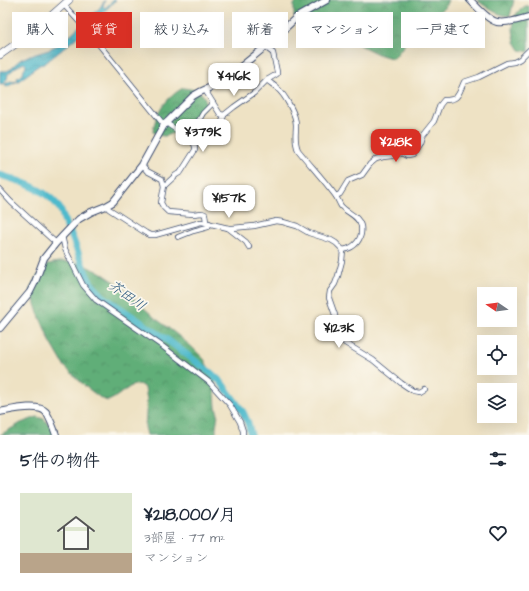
<!DOCTYPE html>
<html lang="ja">
<meta charset="utf-8">
<style>
:root{--surface:#fff;--page:#f6f6f7;--text:#1f2937;--muted:#747a83;--accent:#d93025}
body{margin:0;font-family:"Architects Daughter","Klee One",sans-serif;background:var(--page);color:var(--text);height:100vh;display:flex;flex-direction:column;font-size:15px;white-space:nowrap}
*{box-sizing:border-box;margin:0}
p{font-size:13px;color:var(--muted)}
.icon{flex:none;width:22px;height:22px;fill:none;stroke:currentColor;stroke-width:2;stroke-linecap:round;stroke-linejoin:round}
.map{position:relative;height:435px;overflow:hidden}
.drawer{display:flex;flex-direction:column;background:var(--surface);flex:1}
.drawer>*{flex:none}
.top-card{position:absolute;left:12px;top:12px;width:505px;height:36px;display:flex;gap:8px}
.needle{width:26px;rotate:283deg}
.fabs{position:absolute;left:477px;top:287px;display:grid;gap:8px}
.fabs a{display:grid;place-items:center;width:40px;height:40px;border-radius:0px;background:var(--surface);box-shadow:0 4px 16px #0002;font-size:20px}
.price{position:absolute;translate:-50% -34px;padding:0 9px;border-radius:8px;background:#fff;color:#222;font-size:13px;line-height:26px;filter:drop-shadow(0 1px 2px #0008)}
.price::after{content:'';position:absolute;left:50%;top:24px;width:12px;height:9px;margin-left:-6px;background:inherit;clip-path:polygon(0 0,100% 0,50% 100%)}
.price.on{background:var(--accent);color:#fff}
ul{padding:0;list-style:none}
li{display:flex;align-items:center;gap:12px;height:100px;padding:0 20px}
li span{display:grid;place-items:center;flex:none;width:112px;height:80px;border-radius:0px;color:#555}
li>.icon{margin-inline-start:auto}
span .icon{width:48px;height:48px;fill:#fffc;stroke-width:1}
li b{font-size:17px}
h2{display:flex;justify-content:space-between;align-items:center;height:48px;padding:0 20px;font-size:17px}
.tag{padding:0 14px;border-radius:0px;background:var(--surface);box-shadow:0 4px 16px #0002;font-size:14px;line-height:36px}
.tag.on{background:var(--accent);color:#fff}
.map>svg:first-child{display:block}
.forest{fill:url(#forest-crowns);stroke:#3e6e6b}
.water{fill:url(#water-waves);stroke:#357495}
.lines{fill:none;stroke-linecap:round;stroke-linejoin:round}
.river{stroke:#4fbacc;stroke-width:7}
.street-casing{stroke:#3b4a6d;stroke-width:6}
.secondary-casing{stroke:#3b4a6d;stroke-width:8}
.primary-casing{stroke:#3b4a6d;stroke-width:8}
.street{stroke:#fff;stroke-width:4.5}
.secondary{stroke:#fff;stroke-width:6}
.primary{stroke:#fff;stroke-width:7}
.labels{text-anchor:middle;dominant-baseline:central;stroke-width:3.5;stroke-linejoin:round;paint-order:stroke}
.water-label{font-size:14px;font-style:italic;fill:#2b597f;stroke:#fbf7ec}
</style>
<div class="map">
<svg width="529" height="435" viewBox="0 0 529 435">
<defs>
<pattern id="forest-crowns" width="20" height="18" patternUnits="userSpaceOnUse"><rect width="20" height="18" fill="#61ae78"/><path d="M2 6a3 3 0 1 1 6 0M12 15a3 3 0 1 1 6 0" fill="none" stroke="#4f8e66"/></pattern>
<pattern id="water-waves" width="16" height="10" patternUnits="userSpaceOnUse"><rect width="16" height="10" fill="#4fbacc"/><path d="M0 5q4-4 8 0t8 0" fill="none" stroke="#4198a9"/></pattern>
</defs>
<rect width="100%" height="100%" fill="#fbf7ec"/>
<filter id="ink" filterUnits="userSpaceOnUse"><feTurbulence type="fractalNoise" baseFrequency=".025" numOctaves="2"/><feDisplacementMap in="SourceGraphic" scale="8" xChannelSelector="R" yChannelSelector="G"/><feConvolveMatrix kernelMatrix="1 2 1 2 8 2 1 2 1" color-interpolation-filters="sRGB"/></filter>
<filter id="wash" filterUnits="userSpaceOnUse"><feTurbulence type="fractalNoise" baseFrequency=".012" numOctaves="4" result="noise"/><feDisplacementMap in="SourceGraphic" scale="16" xChannelSelector="R" yChannelSelector="G"/><feGaussianBlur stdDeviation="0.9" result="paint"/><feColorMatrix in="noise" values="0 0 0 0 0 0 0 0 0 0 0 0 0 0 0 0 0 1.4 0 .05"/><feComposite in="paint" operator="in"/></filter>
<g filter="url(#wash)">
<rect width="100%" height="100%" fill="#eee2c4"/>
<!-- forest -->
<g class="forest">
<polygon points="297,0 448,0 445,7 417,28 402,48 394,58 391,58 378,54 349,40 334,35 304,27 294,16 294,5"/>
<path d="M477,0H514L510,16C498,16 486,7 477,0Z"/>
<polygon points="525,6 529,6 529,52 520,50 515,42 513,30 514,18 517,13"/>
<path d="M183,88C195,89 210,93 204,108C195,115 175,135 165,136C160,136 157,135 153,132C155,113 167,97 183,88Z"/>
<polygon points="58,262 71,262 83,265 100,272 118,284 155,318 175,333 192,347 204,359 214,379 216,407 218,414 216,427 216,435 147,435 145,427 147,400 145,388 139,384 131,386 114,398 108,401 102,399 86,387 65,367 50,341 38,313 30,289 35,279 48,264"/>
<polygon points="37,417 44,419 54,430 56,435 0,435 21,423"/>
</g>
<!-- water -->
<path class="water" d="M105,0L103,6L105,8L114,0H116C92,23 70,45 42,65V64H41L32,70V71L17,82H15L7,87L5,86V84L11,81L13,82L18,80L17,78L22,75L24,69L26,66V65L24,63L16,67L8,74L7,79L3,84H0V71H7L11,69L13,66L20,60L30,55L36,54L49,50L51,48L60,44L95,12L99,9Z"/>
<g class="lines">
<!-- river -->
<path class="river" d="M0,175C20,181 49,190 60,209C63,213 63,218 65,223C67,228 70,232 72,237C78,251 82,266 89,280C93,287 99,292 105,298L170,342L211,373L221,382L243,412L248,423L251,435"/>
</g>
</g>
<g filter="url(#ink)">
<g class="lines">
<defs>
<g id="street">
<polyline points="64,5 93,37 164,125"/>
<polyline points="297,17 308,30"/>
<polyline points="205,90 220,114 224,115 234,107 254,93 267,80 277,74 277,72 273,53 265,47"/>
<polyline points="199,121 206,125"/>
<polyline points="166,122 169,125 189,138"/>
<polyline points="222,122 224,115"/>
<polyline points="142,165 147,171 162,179 164,186 161,203 164,208 168,212 193,214 202,213 205,214 206,222"/>
<path d="M164,186L176,175L181,172L195,150C196,145 193,142 189,138L203,113L213,103"/>
<polyline points="0,190 11,202 56,243"/>
<path d="M336,196L340,194L348,181L362,175L370,164L376,159L383,157L392,156L401,153L407,156L412,155L420,143L422,136L434,121L440,105L444,100C459,100 458,95 464,82L479,77L507,63L514,62L520,59L529,50"/>
<path d="M106,206L109,209L146,233L150,235H155L201,222L207,223L228,228H233L254,226L276,221L283,222L297,226L309,233L331,240L336,243L343,250C355,248 363,239 361,226C359,216 347,213 341,206C339,203 338,199 335,195C324,180 310,165 298,150C294,141 296,134 296,125C296,114 285,95 277,88C274,85 270,83 267,80"/>
<polyline points="228,228 246,242 249,247"/>
<polyline points="62,236 65,249 83,285 96,300 162,346 209,382 230,405 240,422 243,431 243,435"/>
<polyline points="178,237 193,231 208,227 209,223"/>
<polyline points="343,250 342,261 338,276 335,284 330,291 329,298 335,315 337,333 340,338 345,343 373,360 401,383 413,391 419,392 424,389"/>
</g>
<g id="secondary">
<path d="M470,0C477,7 488,20 497,22C507,24 520,19 529,17"/>
<polyline points="0,328 30,292 35,282 44,258 56,243 73,225 79,219 91,212 106,206 113,202 142,165 164,125 193,96 200,92 222,82 265,47 297,17 327,0"/>
<path d="M0,412C11,410 38,403 46,412C49,417 54,429 56,435"/>
</g>
<polyline id="primary" points="0,55 34,31 69,0"/>
</defs>
<!-- street casing -->
<use href="#street" class="street-casing"/>
<!-- secondary casing -->
<use href="#secondary" class="secondary-casing"/>
<!-- primary casing -->
<use href="#primary" class="primary-casing"/>
<!-- street -->
<use href="#street" class="street"/>
<!-- secondary -->
<use href="#secondary" class="secondary"/>
<!-- primary -->
<use href="#primary" class="primary"/>
</g>
</g>
<g class="labels">
<!-- water labels -->
<g class="water-label">
<text transform="translate(127 296) rotate(36)">芥田川</text>
</g>
</g>
</svg>
<div class="fabs">
<a><svg class="needle" viewBox="-14 -14 28 28"><path d="M0-13l5 13h-10z" fill="#e53935"/><path d="M0 13l5-13h-10z" fill="#747a83"/></svg></a>
<a><svg class="icon" aria-label="locate" viewBox="0 0 24 24"><circle cx="12" cy="12" r="6"/><path d="M12 2v4M12 18v4M2 12h4M18 12h4"/></svg></a>
<a><svg class="icon" aria-label="layers" viewBox="0 0 24 24"><path d="M12 4l9 5-9 5-9-5zM3 14l9 5 9-5"/></svg></a>
</div>
<b class="price" style="left:234px;top:97px">¥416K</b>
<b class="price" style="left:203px;top:153px">¥379K</b>
<b class="price on" style="left:396px;top:163px">¥218K</b>
<b class="price" style="left:229px;top:219px">¥157K</b>
<b class="price" style="left:339px;top:349px">¥123K</b>
<div class="top-card">
<a class="tag">購入</a>
<a class="tag on">賃貸</a>
<a class="tag">絞り込み</a>
<a class="tag">新着</a>
<a class="tag">マンション</a>
<a class="tag">一戸建て</a>
</div>
</div>
<section class="drawer">
<h2>5件の物件<svg class="icon" aria-label="filters" viewBox="0 0 24 24"><path d="M4 7h16M4 17h16"/><circle cx="9" cy="7" r="2"/><circle cx="15" cy="17" r="2"/></svg></h2>
<ul>
<li><span style="background:linear-gradient(#dfe7d0 75%,#b9a48a 0)"><svg class="icon" aria-label="home" viewBox="0 0 24 24"><path d="M3 11l9-7 9 7M6 9v11h12V9"/></svg></span><div><b>¥218,000/月</b><p>3部屋 · 77 m²</p><p>マンション</p></div><svg class="icon" aria-label="heart" viewBox="0 0 24 24"><path d="M12 20l-8-8c-3-5 5-10 8-4 3-6 11-1 8 4z"/></svg></li>
</ul>
</section>
